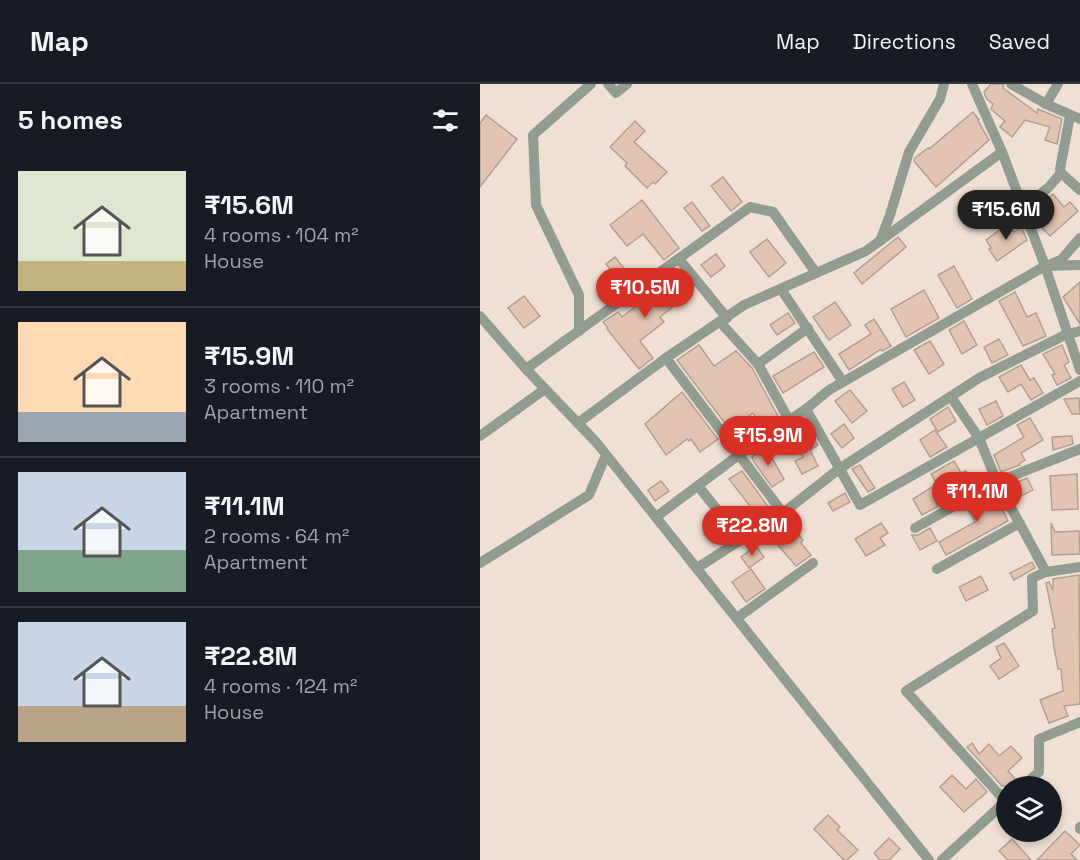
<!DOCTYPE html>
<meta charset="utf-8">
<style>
:root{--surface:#171b24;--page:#20242c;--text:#f1f3f6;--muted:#9ea1a6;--line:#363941;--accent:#d93025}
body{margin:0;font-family:"Space Grotesk",sans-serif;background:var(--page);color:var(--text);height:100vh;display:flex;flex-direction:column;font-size:22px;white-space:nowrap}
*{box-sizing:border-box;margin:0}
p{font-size:20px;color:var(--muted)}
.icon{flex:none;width:33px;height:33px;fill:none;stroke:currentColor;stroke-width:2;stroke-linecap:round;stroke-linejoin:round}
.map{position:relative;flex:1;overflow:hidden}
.details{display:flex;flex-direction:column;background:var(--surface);width:480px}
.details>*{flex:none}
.buttons{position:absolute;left:516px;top:692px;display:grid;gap:12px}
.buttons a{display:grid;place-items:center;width:66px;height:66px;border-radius:50%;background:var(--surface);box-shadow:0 3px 9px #0003;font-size:30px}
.price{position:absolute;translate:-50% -51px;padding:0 14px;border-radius:21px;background:var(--accent);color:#fff;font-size:20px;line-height:39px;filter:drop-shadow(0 2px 3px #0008)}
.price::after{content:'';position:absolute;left:50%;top:36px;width:18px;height:14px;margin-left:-9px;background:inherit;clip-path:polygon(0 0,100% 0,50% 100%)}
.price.on{background:#222;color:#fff}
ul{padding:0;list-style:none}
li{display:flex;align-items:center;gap:18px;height:150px;padding:0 18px}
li+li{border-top:2px solid var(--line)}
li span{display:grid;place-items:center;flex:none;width:168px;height:120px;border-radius:0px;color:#555}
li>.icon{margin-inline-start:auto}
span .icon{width:72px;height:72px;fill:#fffc;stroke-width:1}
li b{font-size:26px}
h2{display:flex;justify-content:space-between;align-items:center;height:72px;padding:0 18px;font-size:26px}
header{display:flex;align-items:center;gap:36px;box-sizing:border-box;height:84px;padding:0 30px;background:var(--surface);border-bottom:2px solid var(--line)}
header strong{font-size:28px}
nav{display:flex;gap:33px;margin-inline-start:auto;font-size:21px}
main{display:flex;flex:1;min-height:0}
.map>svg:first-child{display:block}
.building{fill:#e3c4b0;stroke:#b1a095;stroke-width:1.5}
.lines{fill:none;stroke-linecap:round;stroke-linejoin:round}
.minor{stroke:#929c90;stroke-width:10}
</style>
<header>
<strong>Map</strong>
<nav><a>Map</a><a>Directions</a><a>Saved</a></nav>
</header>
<main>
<section class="details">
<h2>5 homes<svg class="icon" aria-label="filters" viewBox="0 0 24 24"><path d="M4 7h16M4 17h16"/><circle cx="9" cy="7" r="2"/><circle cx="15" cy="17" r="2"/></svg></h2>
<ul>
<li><span style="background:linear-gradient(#dfe7d0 75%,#c2b280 0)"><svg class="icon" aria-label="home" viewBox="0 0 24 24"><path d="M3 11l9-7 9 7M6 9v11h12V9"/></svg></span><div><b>₹15.6M</b><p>4 rooms · 104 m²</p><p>House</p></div></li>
<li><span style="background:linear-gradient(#ffd9b3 75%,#9aa5b1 0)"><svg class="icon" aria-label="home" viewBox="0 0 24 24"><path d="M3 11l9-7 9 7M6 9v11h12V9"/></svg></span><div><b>₹15.9M</b><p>3 rooms · 110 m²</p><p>Apartment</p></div></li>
<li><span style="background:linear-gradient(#c9d6e8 65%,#7fa58c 0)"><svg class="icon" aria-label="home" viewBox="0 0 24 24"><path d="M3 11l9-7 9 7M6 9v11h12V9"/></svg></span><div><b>₹11.1M</b><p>2 rooms · 64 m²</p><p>Apartment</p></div></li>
<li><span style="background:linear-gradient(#c9d6e8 70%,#b9a48a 0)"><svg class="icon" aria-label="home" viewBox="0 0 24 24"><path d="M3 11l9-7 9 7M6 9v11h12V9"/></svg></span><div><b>₹22.8M</b><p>4 rooms · 124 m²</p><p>House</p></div></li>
</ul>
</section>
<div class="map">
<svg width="600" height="776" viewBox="0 0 600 776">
<rect width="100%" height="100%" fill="#f0e0d3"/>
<!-- building -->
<g class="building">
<polygon points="511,0 524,0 523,4 557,29 558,25 582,35 577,60 565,56 570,43 545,36 532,53 520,43 525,37 511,25 513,20 506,14 504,8"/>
<polygon points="493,28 499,36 498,37 509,56 456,103 434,77 435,74 448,64 449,65"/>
<polygon points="6,31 37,55 0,103 0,39"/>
<polygon points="155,37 165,47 154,58 187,88 175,100 173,98 167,104 145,82 147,79 130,63"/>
<polygon points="243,93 262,118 251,127 231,102"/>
<polygon points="573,110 584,123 590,118 598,127 570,152 561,143 565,140 554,127"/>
<polygon points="162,116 199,164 184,176 163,150 147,162 130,141"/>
<polygon points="212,118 230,142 222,147 204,124"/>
<polygon points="528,140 534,148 541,143 547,156 517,177 509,165 511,164 506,156"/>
<polygon points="418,153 426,163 382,200 374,189"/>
<polygon points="287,155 306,179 289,193 270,168"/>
<polygon points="236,170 245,182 231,193 221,181"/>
<polygon points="135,173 154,197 145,204 126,180"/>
<polygon points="474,182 492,215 477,224 458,191"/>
<polygon points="192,189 208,211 180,233 184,238 160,257 173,274 159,285 127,245 128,244 123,238 138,228 142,233 178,205 175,201"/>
<polygon points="600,198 600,240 583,213"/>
<polygon points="444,206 459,234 426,253 411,225"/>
<polygon points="535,208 547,233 556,229 566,252 543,262 519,217"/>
<polygon points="44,212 60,232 44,244 28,224"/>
<polygon points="355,218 371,241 349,256 333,233"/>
<polygon points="308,229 315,239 297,251 290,241"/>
<polygon points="394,235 411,262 402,267 401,265 369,286 359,270 391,250 385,241"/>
<polygon points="484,237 497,261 482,270 469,246"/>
<polygon points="519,255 528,271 512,279 504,263"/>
<polygon points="450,257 464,280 449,290 434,266"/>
<polygon points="219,261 234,282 256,267 272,284 299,334 284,345 273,329 250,346 197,276"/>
<polygon points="582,261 589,278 584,281 591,294 577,301 572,291 575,290 563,270"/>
<polygon points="334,268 344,283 303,309 293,292"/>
<polygon points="541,281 550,296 554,294 563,309 551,316 541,300 528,308 519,293"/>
<polygon points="424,298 435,316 423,323 412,305"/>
<polygon points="370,306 387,327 372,339 355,317"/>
<polygon points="202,308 238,355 220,368 211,355 209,357 207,355 186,371 165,340"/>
<polygon points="599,314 600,330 592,330 584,315"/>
<polygon points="516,317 523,332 507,341 499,325"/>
<polygon points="468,323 476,337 458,348 450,335"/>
<polygon points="550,334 563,356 541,369 545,376 539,380 540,381 521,388 514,371 544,353 537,341"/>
<polygon points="364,340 374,354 362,364 351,350"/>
<polygon points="455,346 467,363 450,373 440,356"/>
<polygon points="329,347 338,361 330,366 338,382 322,390 315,377 323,373 313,357"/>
<polygon points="592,352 593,360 573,366 572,353"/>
<polygon points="286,364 304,395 292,403 274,378 272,373"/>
<polygon points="474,377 481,389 486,387 495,402 442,431 433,415 457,400 451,390"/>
<polygon points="380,381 395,404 388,408 372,385"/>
<polygon points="262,387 290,425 279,434 249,395"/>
<polygon points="597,390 598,425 572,426 570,392"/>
<polygon points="547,394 553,406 535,415 528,402"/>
<polygon points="181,397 189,407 175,417 168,406"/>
<polygon points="514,408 528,437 466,471 459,458 495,438 487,423"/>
<polygon points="365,409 370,418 353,427 348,419"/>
<polygon points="401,439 408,449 400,454 405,461 386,472 375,455"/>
<polygon points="571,439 575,448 599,447 600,470 572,471"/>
<polygon points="450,444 457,457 440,466 432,451 438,451"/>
<polygon points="315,447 323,456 321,459 331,471 316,482 298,461"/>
<polygon points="276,462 284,473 269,484 261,473"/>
<polygon points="552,478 555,484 534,496 530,489"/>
<polygon points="271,485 285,505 266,518 252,498"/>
<polygon points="599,491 600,620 584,622 588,632 569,639 560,616 583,607 581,585 578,585 574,563 572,545 575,544 566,499 569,498 573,506 573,495"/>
<polygon points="501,492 508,506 486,517 479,503"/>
<polygon points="524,559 539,582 519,595 510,582 521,574 516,563"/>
<polygon points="492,659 499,670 509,660 519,672 531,662 542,674 528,687 537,697 536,702 522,702 487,663"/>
<polygon points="472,691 486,705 496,695 507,708 484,728 460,703"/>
<polygon points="348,731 360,743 357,746 378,766 367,776 364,776 334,745"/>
<polygon points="585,747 600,761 591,770 597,776 557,776"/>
<polygon points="409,754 420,765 409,776 400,776 394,769"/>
<polygon points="532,755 551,776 528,776 519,767"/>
</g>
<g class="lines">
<!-- minor -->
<g class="minor">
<polyline points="128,0 136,9 147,0"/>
<polyline points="492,0 522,68 565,182 600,286"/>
<polyline points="531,0 566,20 600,35"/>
<polyline points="566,20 578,0"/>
<polyline points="590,32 580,85 581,89 600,106"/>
<polyline points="543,124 568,104 581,89"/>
<polyline points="400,157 410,131 429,68 460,15 464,0"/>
<polyline points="199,175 247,234"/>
<polyline points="571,180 581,176 600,154"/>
<polyline points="301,205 363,298"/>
<polyline points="0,232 46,285 116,358 449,776"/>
<polyline points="240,238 278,280 309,336"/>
<polyline points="99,247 99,211 56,121 53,51 111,0"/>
<polyline points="186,274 303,429"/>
<polyline points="278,280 328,244"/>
<polyline points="46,285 270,123 293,128 336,189"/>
<polyline points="471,313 499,354 517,398 566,488 600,483"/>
<polyline points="326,325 380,421 600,297"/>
<polyline points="98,339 186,274 264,221 386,167 522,68"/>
<polyline points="0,352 65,305"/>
<polyline points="218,402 260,454"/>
<polyline points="176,433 260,370 326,325 349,306 565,182 600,181"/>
<polyline points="435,444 517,398 600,365"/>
<polyline points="0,479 109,411 126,371"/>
<polyline points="217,484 303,429 359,385 499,294 587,250 600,247"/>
<polyline points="457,485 540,439"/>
<polyline points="257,534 333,479"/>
<polyline points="543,702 559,688 559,655 600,638"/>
<polyline points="526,718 426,607 553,527 552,494 566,488"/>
<polyline points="600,743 600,745"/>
<polyline points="462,776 526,717"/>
</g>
</g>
</svg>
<div class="buttons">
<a><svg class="icon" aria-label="layers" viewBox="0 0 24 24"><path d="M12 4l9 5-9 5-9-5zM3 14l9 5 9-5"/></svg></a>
</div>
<b class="price on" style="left:526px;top:157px">₹15.6M</b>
<b class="price" style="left:165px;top:235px">₹10.5M</b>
<b class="price" style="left:288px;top:383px">₹15.9M</b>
<b class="price" style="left:497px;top:439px">₹11.1M</b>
<b class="price" style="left:272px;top:473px">₹22.8M</b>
</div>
</main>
